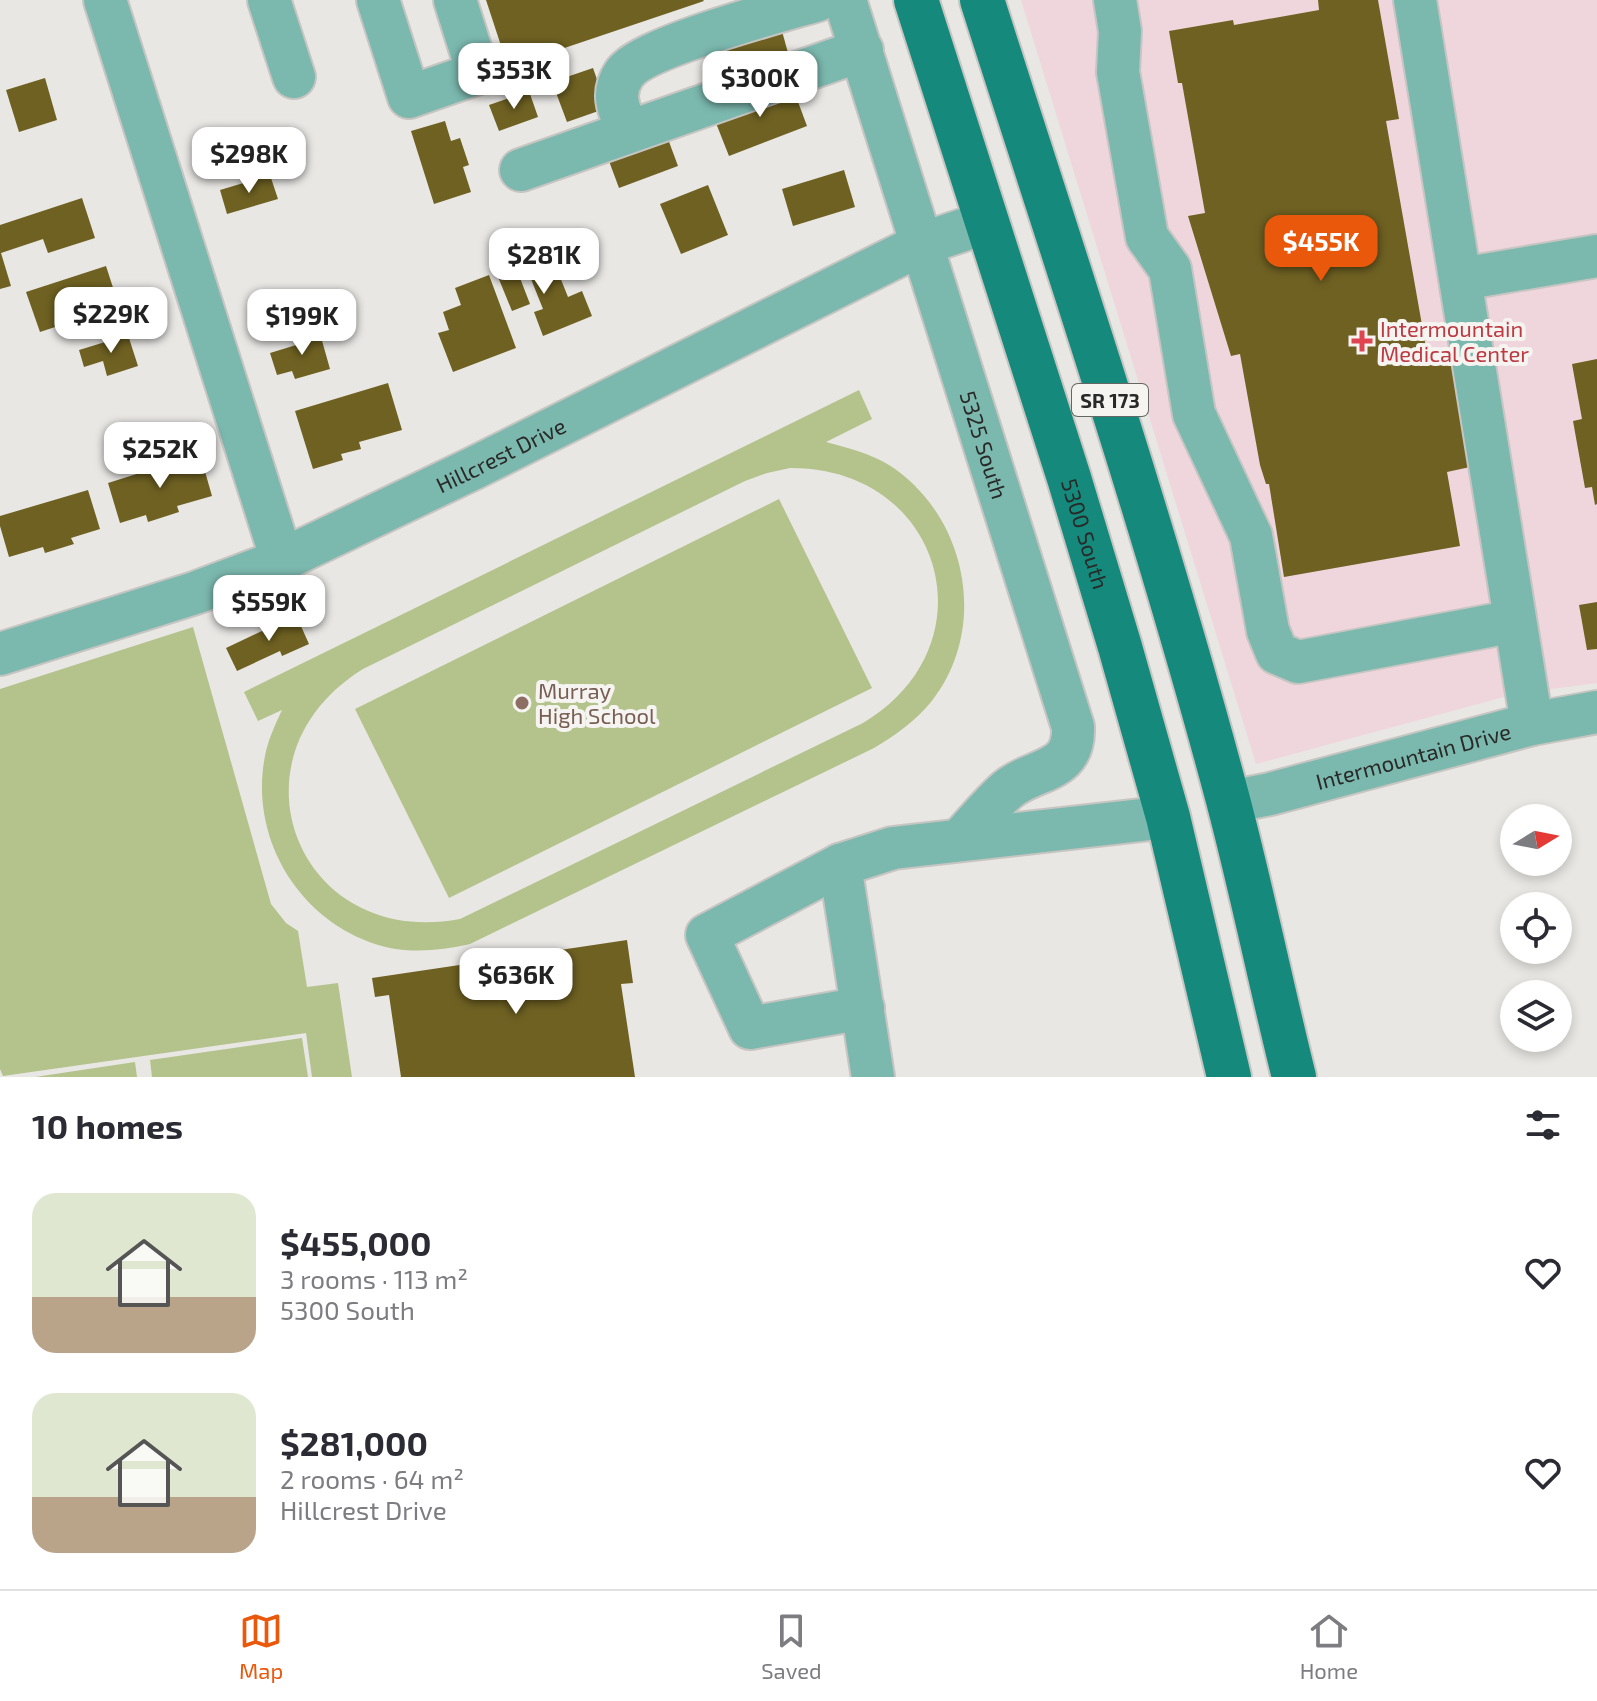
<!DOCTYPE html>
<meta charset="utf-8">
<style>
:root{--surface:#fff;--page:#f7f7f7;--text:#2b2b33;--muted:#7c7c81;--line:#e1e1e2;--accent:#ea580c}
body{margin:0;font-family:"Exo 2",sans-serif;background:var(--page);color:var(--text);height:100vh;display:flex;flex-direction:column;font-size:30px;white-space:nowrap}
*{box-sizing:border-box;margin:0}
p{font-size:26px;color:var(--muted)}
.icon{flex:none;width:44px;height:44px;fill:none;stroke:currentColor;stroke-width:2;stroke-linecap:round;stroke-linejoin:round}
.map{position:relative;height:1077px;overflow:hidden}
.drawer{display:flex;flex-direction:column;background:var(--surface);flex:1}
.drawer>*{flex:none}
.needle{width:52px;rotate:80deg}
.fabs{position:absolute;left:1500px;top:804px;display:grid;gap:16px}
.fabs a{display:grid;place-items:center;width:72px;height:72px;border-radius:50%;background:var(--surface);box-shadow:0 4px 12px #0003;font-size:40px}
.price{position:absolute;translate:-50% -68px;padding:0 18px;border-radius:16px;background:#fff;color:#222;font-size:26px;line-height:52px;filter:drop-shadow(0 2px 4px #0008)}
.price::after{content:'';position:absolute;left:50%;top:48px;width:24px;height:18px;margin-left:-12px;background:inherit;clip-path:polygon(0 0,100% 0,50% 100%)}
.price.on{background:var(--accent);color:#fff}
ul{padding:0;list-style:none}
li{display:flex;align-items:center;gap:24px;height:200px;padding:0 32px}
li span{display:grid;place-items:center;flex:none;width:224px;height:160px;border-radius:24px;color:#555}
li>.icon{margin-inline-start:auto}
span .icon{width:96px;height:96px;fill:#fffc;stroke-width:1}
li b{font-size:34px}
h2{display:flex;justify-content:space-between;align-items:center;height:96px;padding:0 32px;font-size:34px}
.dock{display:flex;justify-content:space-around;align-items:center;height:112px;border-top:2px solid var(--line);background:var(--surface);font-size:22px;color:var(--muted)}
.dock a{display:grid;justify-items:center;gap:4px}
.dock .on{color:var(--accent)}
.map>svg:first-child{display:block}
.medical{fill:#efd6dd}
.green{fill:#b4c28b;fill-rule:evenodd}
.building{fill:#6f6122}
.lines{fill:none;stroke-linecap:round;stroke-linejoin:round}
.minor-casing{stroke:#c6c5c2;stroke-width:46}
.major-casing{stroke:#c6c5c2;stroke-width:48}
.minor{stroke:#7bb8ae;stroke-width:42}
.major{stroke:#14897c;stroke-width:44}
.health-dot{fill:#e0444e;stroke:#f5f4f1;stroke-width:3}
.education-dot{fill:#8d6e63;stroke:#f5f4f1;stroke-width:3}
.labels{text-anchor:middle;dominant-baseline:central;stroke-width:8;stroke-linejoin:round;paint-order:stroke}
.shield{fill:#f5f4f1;stroke:#666664;stroke-width:2}
.shield-label{font-size:20px;font-weight:bold;fill:#292928}
.health-label{font-size:22px;fill:#be3a42;stroke:#f5f4f1;text-anchor:start}
.street-label{font-size:22px;fill:#292928;stroke:#f5f4f1}
.education-label{font-size:22px;fill:#785e54;stroke:#f5f4f1;text-anchor:start}
</style>
<div class="map">
<svg width="1597" height="1077" viewBox="0 0 1597 1077">
<rect width="100%" height="100%" fill="#e8e7e4"/>
<!-- medical -->
<polygon class="medical" points="1021,0 1597,0 1597,683 1515,694 1256,764"/>
<!-- green -->
<g class="green">
<path d="M859,390L872,419L826,442C848,448 869,453 889,465C967,515 990,628 931,702C915,721 896,735 874,748L470,944C443,950 417,953 390,948C304,929 248,842 265,756C268,740 275,725 282,710L258,721L244,692ZM790,468C943,467 994,645 863,723L460,919C297,950 222,756 363,669L745,481L767,473Z"/>
<polygon points="779,499 872,688 449,898 355,709"/>
<polygon points="193,627 271,904 286,923 298,931 307,987 338,983 352,1077 312,1077 306,1033 3,1076 0,1069 0,689"/>
<polygon points="302,1038 308,1077 152,1077 150,1060"/>
<polygon points="135,1062 137,1077 35,1077"/>
</g>
<!-- building -->
<g class="building">
<polygon points="486,0 703,0 704,1 508,67"/>
<polygon points="1318,0 1378,0 1399,119 1386,121 1428,359 1450,355 1470,467 1447,472 1460,546 1284,577 1269,484 1266,484 1260,465 1240,354 1231,356 1188,216 1205,213 1182,83 1178,83 1169,31 1233,20 1234,25 1319,10"/>
<polygon points="780,24 790,60 732,78 721,41"/>
<polygon points="593,68 607,108 567,122 552,82"/>
<polygon points="45,78 57,120 19,132 6,90"/>
<polygon points="791,83 807,126 729,156 712,113"/>
<polygon points="529,91 538,117 499,131 489,105"/>
<polygon points="445,121 451,141 460,138 469,165 463,167 471,192 434,204 411,131"/>
<polygon points="668,139 678,166 619,188 609,161"/>
<polygon points="844,170 855,207 793,226 782,189"/>
<polygon points="270,175 278,199 227,214 220,190"/>
<polygon points="708,185 728,235 681,254 660,204"/>
<polygon points="82,198 95,238 48,253 43,239 1,253 11,286 0,289 0,225"/>
<polygon points="527,260 532,272 554,262 568,297 582,291 592,316 543,336 534,312 543,309 529,274 520,278 530,304 512,311 496,272"/>
<polygon points="106,266 119,306 40,332 26,292"/>
<polygon points="489,275 516,348 453,372 438,333 449,330 443,312 461,305 455,288"/>
<polygon points="319,330 330,369 295,379 292,371 277,375 270,353 306,342 303,334"/>
<polygon points="128,335 138,366 107,376 103,361 84,367 79,350"/>
<polygon points="1597,359 1597,504 1595,505 1592,487 1585,488 1573,421 1582,419 1572,364"/>
<polygon points="388,383 402,430 359,442 361,449 341,454 343,460 313,469 295,411"/>
<polygon points="200,454 212,496 177,506 179,512 148,522 146,515 120,523 108,483"/>
<polygon points="88,490 100,529 71,538 74,544 45,553 43,547 9,557 0,526 0,516"/>
<polygon points="1597,602 1597,649 1587,650 1579,605"/>
<polygon points="296,615 309,644 282,656 280,651 237,671 226,648"/>
<polygon points="627,940 633,983 621,984 635,1077 401,1077 389,995 375,997 372,978"/>
</g>
<g class="lines">
<defs>
<g id="minor">
<polyline points="105,0 282,560"/>
<polyline points="269,0 294,77"/>
<polyline points="378,0 409,97 478,73 455,0"/>
<path id="s1" d="M845,0L1073,727C1075,774 1034,767 1007,790C990,805 975,824 960,840"/>
<polyline points="1115,0 1120,31 1118,72 1147,237 1170,269 1194,414 1251,536 1268,631 1277,653 1298,662 1515,621"/>
<polyline points="1415,0 1532,724"/>
<path d="M628,132C620,112 610,95 624,74C642,47 781,11 818,0"/>
<polyline points="521,170 862,50"/>
<polyline points="1461,279 1597,256"/>
<path id="s2" d="M0,654L195,593L282,560L474,468L922,244L987,222"/>
<path id="s3" d="M1229,802L1270,794L1532,724L1597,712"/>
<polyline points="840,865 707,935 750,1028 863,1008"/>
<polyline points="873,1077 840,865 893,848 1168,817"/>
</g>
<g id="major">
<path id="s4" d="M916,0L1069,478L1120,647L1168,817L1229,1077"/>
<path d="M982,0C1067,266 1156,530 1228,800C1252,891 1271,985 1294,1077"/>
</g>
</defs>
<!-- minor casing -->
<use href="#minor" class="minor-casing"/>
<!-- major casing -->
<use href="#major" class="major-casing"/>
<!-- minor -->
<use href="#minor" class="minor"/>
<!-- major -->
<use href="#major" class="major"/>
</g>
<!-- markers -->
<path class="health-dot" d="M1358 329h8v8h8v8h-8v8h-8v-8h-8v-8h8z"/>
<circle class="education-dot" cx="522" cy="703" r="8"/>
<g class="labels">
<!-- shield labels -->
<rect class="shield" x="1072" y="384" width="76" height="32" rx="6"/>
<g class="shield-label">
<text x="1110" y="400">SR 173</text>
</g>
<!-- health labels -->
<g class="health-label">
<text x="1380" y="328">Intermountain<tspan x="1380" dy="25">Medical Center</tspan></text>
</g>
<!-- street labels -->
<g class="street-label">
<text stroke="none"><textPath href="#s1" startOffset="466">5325 South</textPath></text>
<text stroke="none"><textPath href="#s2" startOffset="540">Hillcrest Drive</textPath></text>
<text stroke="none"><textPath href="#s4" startOffset="560">5300 South</textPath></text>
<text stroke="none"><textPath href="#s3" startOffset="190">Intermountain Drive</textPath></text>
</g>
<!-- education labels -->
<g class="education-label">
<text x="538" y="690">Murray<tspan x="538" dy="25">High School</tspan></text>
</g>
</g>
</svg>
<div class="fabs">
<a><svg class="needle" viewBox="-14 -14 28 28"><path d="M0-13l5 13h-10z" fill="#e53935"/><path d="M0 13l5-13h-10z" fill="#7c7c81"/></svg></a>
<a><svg class="icon" aria-label="locate" viewBox="0 0 24 24"><circle cx="12" cy="12" r="6"/><path d="M12 2v4M12 18v4M2 12h4M18 12h4"/></svg></a>
<a><svg class="icon" aria-label="layers" viewBox="0 0 24 24"><path d="M12 4l9 5-9 5-9-5zM3 14l9 5 9-5"/></svg></a>
</div>
<b class="price" style="left:514px;top:111px">$353K</b>
<b class="price" style="left:760px;top:119px">$300K</b>
<b class="price" style="left:249px;top:195px">$298K</b>
<b class="price on" style="left:1321px;top:283px">$455K</b>
<b class="price" style="left:544px;top:296px">$281K</b>
<b class="price" style="left:111px;top:355px">$229K</b>
<b class="price" style="left:302px;top:357px">$199K</b>
<b class="price" style="left:160px;top:490px">$252K</b>
<b class="price" style="left:269px;top:643px">$559K</b>
<b class="price" style="left:516px;top:1016px">$636K</b>
</div>
<section class="drawer">
<h2>10 homes<svg class="icon" aria-label="filters" viewBox="0 0 24 24"><path d="M4 7h16M4 17h16"/><circle cx="9" cy="7" r="2"/><circle cx="15" cy="17" r="2"/></svg></h2>
<ul>
<li><span style="background:linear-gradient(#dfe7d0 65%,#b9a48a 0)"><svg class="icon" aria-label="home" viewBox="0 0 24 24"><path d="M3 11l9-7 9 7M6 9v11h12V9"/></svg></span><div><b>$455,000</b><p>3 rooms · 113 m²</p><p>5300 South</p></div><svg class="icon" aria-label="heart" viewBox="0 0 24 24"><path d="M12 20l-8-8c-3-5 5-10 8-4 3-6 11-1 8 4z"/></svg></li>
<li><span style="background:linear-gradient(#dfe7d0 65%,#b9a48a 0)"><svg class="icon" aria-label="home" viewBox="0 0 24 24"><path d="M3 11l9-7 9 7M6 9v11h12V9"/></svg></span><div><b>$281,000</b><p>2 rooms · 64 m²</p><p>Hillcrest Drive</p></div><svg class="icon" aria-label="heart" viewBox="0 0 24 24"><path d="M12 20l-8-8c-3-5 5-10 8-4 3-6 11-1 8 4z"/></svg></li>
</ul>
</section>
<nav class="dock">
<a class="on"><svg class="icon" aria-label="map" viewBox="0 0 24 24"><path d="M3 6l6-2 6 2 6-2v14l-6 2-6-2-6 2zM9 4v14M15 6v14"/></svg>Map</a>
<a><svg class="icon" aria-label="saved" viewBox="0 0 24 24"><path d="M7 4h10v16l-5-4-5 4z"/></svg>Saved</a>
<a><svg class="icon" aria-label="home" viewBox="0 0 24 24"><path d="M3 11l9-7 9 7M6 9v11h12V9"/></svg>Home</a>
</nav>
